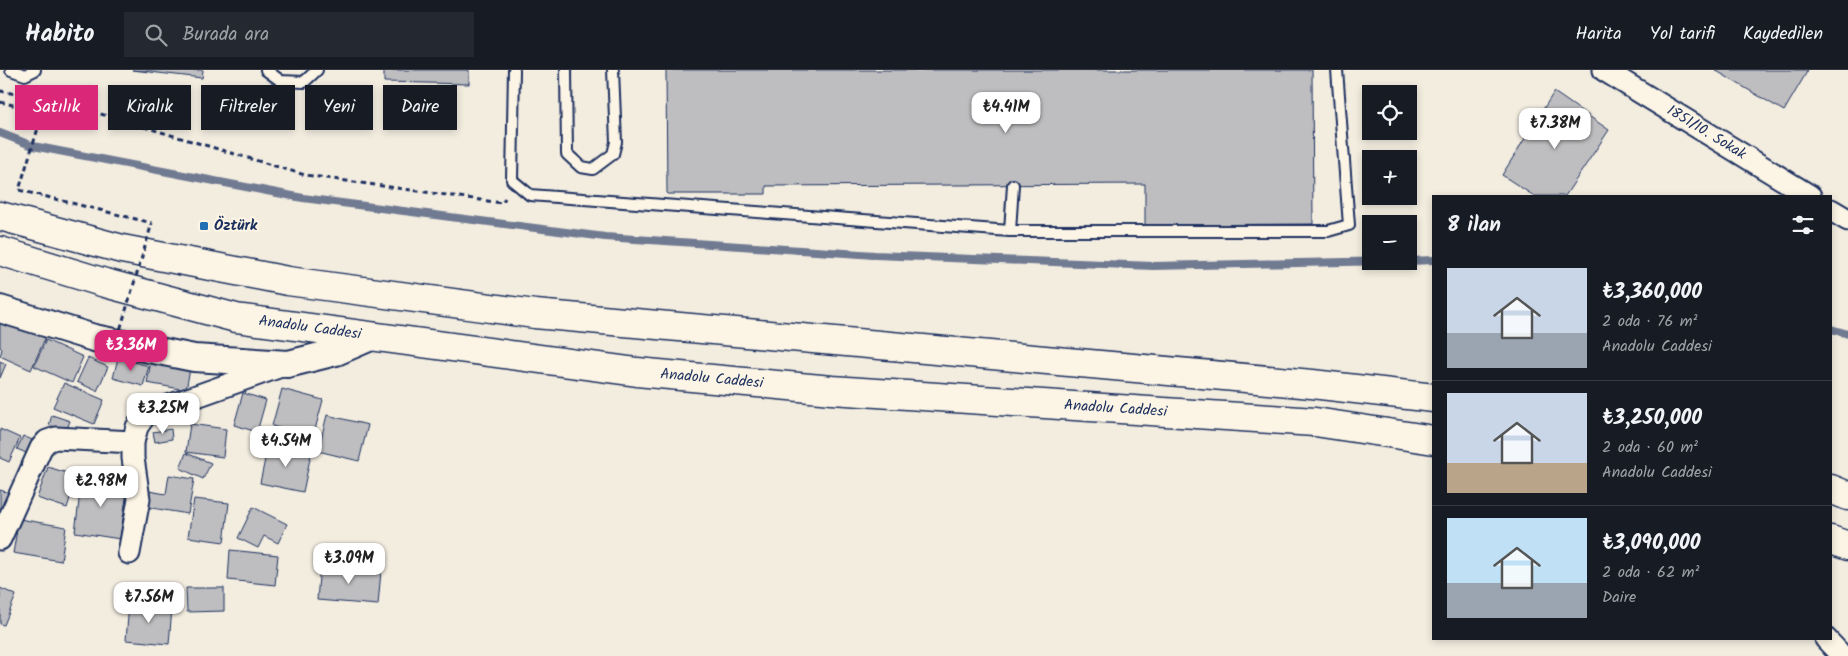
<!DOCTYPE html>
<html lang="tr">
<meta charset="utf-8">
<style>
:root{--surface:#171b24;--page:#242831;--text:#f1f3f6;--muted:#9ea1a6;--line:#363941;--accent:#db2777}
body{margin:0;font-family:Kalam,sans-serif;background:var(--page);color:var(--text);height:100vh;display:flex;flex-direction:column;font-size:19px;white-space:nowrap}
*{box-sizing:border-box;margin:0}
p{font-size:16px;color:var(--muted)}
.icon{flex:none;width:28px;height:28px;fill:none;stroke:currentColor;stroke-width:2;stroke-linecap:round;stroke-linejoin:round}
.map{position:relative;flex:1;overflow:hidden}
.sheet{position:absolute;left:1432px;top:125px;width:400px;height:445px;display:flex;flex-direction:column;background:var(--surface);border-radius:0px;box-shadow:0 2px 8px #0003}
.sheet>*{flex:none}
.top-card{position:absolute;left:15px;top:15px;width:475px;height:45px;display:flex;gap:10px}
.tools{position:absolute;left:1362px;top:15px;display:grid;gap:10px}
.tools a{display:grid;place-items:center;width:55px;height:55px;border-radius:0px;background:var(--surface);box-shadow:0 2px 8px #0003;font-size:25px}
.price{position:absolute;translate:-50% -42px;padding:0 11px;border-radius:10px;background:#fff;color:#222;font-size:16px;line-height:32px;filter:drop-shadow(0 1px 2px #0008)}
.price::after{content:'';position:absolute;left:50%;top:30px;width:15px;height:11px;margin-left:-8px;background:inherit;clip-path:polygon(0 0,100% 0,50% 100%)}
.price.selected{background:var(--accent);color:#fff}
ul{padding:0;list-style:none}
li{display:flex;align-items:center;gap:15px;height:125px;padding:0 15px}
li+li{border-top:1px solid var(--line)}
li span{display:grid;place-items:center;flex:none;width:140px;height:100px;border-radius:0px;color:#555}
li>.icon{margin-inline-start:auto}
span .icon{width:60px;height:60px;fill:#fffc;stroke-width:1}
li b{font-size:21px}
h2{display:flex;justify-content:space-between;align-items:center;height:60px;padding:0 15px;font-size:21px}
.chip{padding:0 18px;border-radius:0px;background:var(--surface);box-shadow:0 2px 8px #0003;font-size:18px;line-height:45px}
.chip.selected{background:var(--accent);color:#fff}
header{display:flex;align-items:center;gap:30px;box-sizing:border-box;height:70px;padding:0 25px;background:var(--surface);border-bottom:1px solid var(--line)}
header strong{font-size:24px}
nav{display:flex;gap:28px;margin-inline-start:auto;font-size:18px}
.search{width:350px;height:45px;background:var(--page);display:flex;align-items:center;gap:12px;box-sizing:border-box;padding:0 18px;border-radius:0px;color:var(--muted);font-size:19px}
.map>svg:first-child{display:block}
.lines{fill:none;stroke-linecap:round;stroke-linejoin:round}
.stream{stroke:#707a91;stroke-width:8}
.building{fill:#bebec0;stroke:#1b2f5e}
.service-casing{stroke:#1b2f5e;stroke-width:14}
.minor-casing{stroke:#1b2f5e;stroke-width:25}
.tertiary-casing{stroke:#1b2f5e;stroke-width:30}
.trunk-casing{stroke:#1b2f5e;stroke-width:31}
.path{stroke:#1b2f5e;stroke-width:3;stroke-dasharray:5 4;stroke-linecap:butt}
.service{stroke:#fcf5e5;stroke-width:10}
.minor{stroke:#fcf5e5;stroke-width:21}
.tertiary{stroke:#fcf5e5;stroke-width:26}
.trunk{stroke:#fcf5e5;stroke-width:28}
.path-bridge{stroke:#1b2f5e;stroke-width:3;stroke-dasharray:5 4;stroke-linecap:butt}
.poi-dot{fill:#1f6fb2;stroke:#fcf5e5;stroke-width:2}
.labels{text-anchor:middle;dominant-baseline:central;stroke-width:4;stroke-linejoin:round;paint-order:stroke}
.street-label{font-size:15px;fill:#1b2f5e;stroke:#fcf5e5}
.poi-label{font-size:15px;font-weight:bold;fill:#1b2f5e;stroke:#fcf5e5;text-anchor:start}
</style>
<header>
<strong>Habito</strong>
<div class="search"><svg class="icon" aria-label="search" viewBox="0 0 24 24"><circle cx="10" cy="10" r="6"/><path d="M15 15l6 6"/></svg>Burada ara</div>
<nav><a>Harita</a><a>Yol tarifi</a><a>Kaydedilen</a></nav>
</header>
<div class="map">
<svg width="1848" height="586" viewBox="0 0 1848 586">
<rect width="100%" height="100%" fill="#f3ede0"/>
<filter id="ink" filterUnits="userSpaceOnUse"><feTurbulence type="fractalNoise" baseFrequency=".02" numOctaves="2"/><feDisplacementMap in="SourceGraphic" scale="10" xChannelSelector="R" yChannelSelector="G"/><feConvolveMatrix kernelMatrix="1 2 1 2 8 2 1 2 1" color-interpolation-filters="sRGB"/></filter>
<g filter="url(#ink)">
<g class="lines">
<!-- stream -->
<g class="stream">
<polyline points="0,63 33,76 303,128 605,167 875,185 1153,196 1391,191"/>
<polyline points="1409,191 1434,190"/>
<polyline points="1831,259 1848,264"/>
</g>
</g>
<!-- building -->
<g class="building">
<polygon points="132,0 203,0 202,8"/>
<polygon points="384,0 469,0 469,14 384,12"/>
<polygon points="666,0 1312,0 1313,154 1145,155 1145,114 766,116 766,124 667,124"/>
<polygon points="1715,0 1808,0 1784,41"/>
<polygon points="1554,22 1609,60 1565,126 1534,126 1502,105"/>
<polygon points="2,251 47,264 31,300 0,286 2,279 0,277 0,254"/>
<polygon points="46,270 83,287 72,313 34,296"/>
<polygon points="88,288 108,297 97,321 77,312"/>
<polygon points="118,288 149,296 143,316 113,308"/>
<polygon points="0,291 6,294 0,308"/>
<polygon points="151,291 190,299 186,320 147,313"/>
<polygon points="64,313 104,330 94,354 53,337"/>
<polygon points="282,319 323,330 313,367 272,356"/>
<polygon points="243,323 266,330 257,362 234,355"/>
<polygon points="52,345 70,351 66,361 49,355"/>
<polygon points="327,345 368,355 359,391 318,381"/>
<polygon points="190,354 226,359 223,387 186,382"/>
<polygon points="0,359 20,368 9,392 0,388"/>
<polygon points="171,359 172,369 155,372 153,362"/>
<polygon points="23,366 37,372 31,385 17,379"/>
<polygon points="268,375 311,384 303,422 260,413"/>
<polygon points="186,383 211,393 203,409 180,398"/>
<polygon points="48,397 77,406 67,438 37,428"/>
<polygon points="169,405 194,409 188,444 146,437 149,421 166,424"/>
<polygon points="82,408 128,414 120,469 75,462"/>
<polygon points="0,420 10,423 0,450"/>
<polygon points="194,429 229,433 224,472 188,467"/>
<polygon points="253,437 287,454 278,473 264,466 258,478 238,468"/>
<polygon points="19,449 66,457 61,491 13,483"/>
<polygon points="230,480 278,485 275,515 228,510"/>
<polygon points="320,495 381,501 378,535 317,530"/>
<polygon points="0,518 16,525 4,555 0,554"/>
<polygon points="186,518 224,518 224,541 187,542"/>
<polygon points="129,534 172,538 169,574 126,570"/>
</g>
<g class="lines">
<defs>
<g id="service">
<polyline points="11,0 25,5 35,0"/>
<polyline points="266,0 281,11 304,12 317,0"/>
<polyline points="514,0 512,110 530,125 1010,161 1013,115"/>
<polyline points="566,0 567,84 581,97 593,99 613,84 616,72 613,0"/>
<polyline points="1010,161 1328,161 1349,155 1337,0"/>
</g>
<g id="minor">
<path id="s1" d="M1604,0L1810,126"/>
<polyline points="1831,140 1848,150"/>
<polyline points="0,469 41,378 47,371 56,368 133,372"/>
<polyline points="129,483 139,429 133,388 133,372 137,357 146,344 281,296"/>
<polyline points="1826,569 1842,586"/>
</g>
<polyline id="tertiary" points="0,239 94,268 194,288 288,294 336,282 373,266"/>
<g id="trunk">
<polyline points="0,146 122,179 288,211 535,244 1312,314 1434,328"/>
<path id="s2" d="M0,181L105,213L236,248L637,302L832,320L1315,352L1434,370"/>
<polyline points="1831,419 1848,426"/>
<polyline points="1831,470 1848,476"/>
</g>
</defs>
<!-- service casing -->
<use href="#service" class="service-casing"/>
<!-- minor casing -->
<use href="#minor" class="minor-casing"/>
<!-- tertiary casing -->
<use href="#tertiary" class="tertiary-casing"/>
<!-- trunk casing -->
<use href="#trunk" class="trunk-casing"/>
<!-- path -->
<g class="path">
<polyline points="0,22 1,21 16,24"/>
<polyline points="22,25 74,36 305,105 502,133 505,128"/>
<polyline points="0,32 43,42 19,120 152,153"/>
</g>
<!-- service -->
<use href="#service" class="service"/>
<!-- minor -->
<use href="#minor" class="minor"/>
<!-- tertiary -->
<use href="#tertiary" class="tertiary"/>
<!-- trunk -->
<use href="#trunk" class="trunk"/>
<!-- path-bridge -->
<polyline class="path-bridge" points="118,267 152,153"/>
</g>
</g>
<!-- markers -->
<rect class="poi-dot" x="199" y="151" width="10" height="10" rx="2.5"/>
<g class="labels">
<!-- street labels -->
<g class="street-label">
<text stroke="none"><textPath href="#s1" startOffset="120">1851/10. Sokak</textPath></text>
<text stroke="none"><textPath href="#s2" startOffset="320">Anadolu Caddesi</textPath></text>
<text stroke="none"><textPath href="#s2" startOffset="725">Anadolu Caddesi</textPath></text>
<text stroke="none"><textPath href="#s2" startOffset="1130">Anadolu Caddesi</textPath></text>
</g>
<!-- poi labels -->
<g class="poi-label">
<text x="214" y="156">Öztürk</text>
</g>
</g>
</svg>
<div class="tools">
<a><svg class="icon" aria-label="locate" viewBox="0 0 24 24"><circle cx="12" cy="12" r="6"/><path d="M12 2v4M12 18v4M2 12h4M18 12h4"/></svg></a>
<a>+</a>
<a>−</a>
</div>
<b class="price" style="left:1006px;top:64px">₺4.41M</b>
<b class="price" style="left:1555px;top:80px">₺7.38M</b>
<b class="price selected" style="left:131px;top:302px">₺3.36M</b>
<b class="price" style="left:163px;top:365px">₺3.25M</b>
<b class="price" style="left:286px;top:398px">₺4.54M</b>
<b class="price" style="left:101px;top:438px">₺2.98M</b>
<b class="price" style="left:349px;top:515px">₺3.09M</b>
<b class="price" style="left:149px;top:554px">₺7.56M</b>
<div class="top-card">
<a class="chip selected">Satılık</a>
<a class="chip">Kiralık</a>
<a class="chip">Filtreler</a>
<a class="chip">Yeni</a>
<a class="chip">Daire</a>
</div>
<section class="sheet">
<h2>8 ilan<svg class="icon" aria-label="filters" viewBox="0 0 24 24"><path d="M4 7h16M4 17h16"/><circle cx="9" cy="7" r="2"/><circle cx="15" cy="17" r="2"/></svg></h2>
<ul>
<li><span style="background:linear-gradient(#c9d6e8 65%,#9aa5b1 0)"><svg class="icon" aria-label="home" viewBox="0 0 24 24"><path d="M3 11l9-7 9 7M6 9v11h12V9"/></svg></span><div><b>₺3,360,000</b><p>2 oda · 76 m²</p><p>Anadolu Caddesi</p></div></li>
<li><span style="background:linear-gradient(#c9d6e8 70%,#b9a48a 0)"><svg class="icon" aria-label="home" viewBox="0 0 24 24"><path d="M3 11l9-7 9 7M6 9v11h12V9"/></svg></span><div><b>₺3,250,000</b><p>2 oda · 60 m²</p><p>Anadolu Caddesi</p></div></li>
<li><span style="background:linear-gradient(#bfe0f5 65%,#9aa5b1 0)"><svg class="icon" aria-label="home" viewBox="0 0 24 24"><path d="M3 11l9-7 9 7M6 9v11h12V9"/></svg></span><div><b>₺3,090,000</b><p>2 oda · 62 m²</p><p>Daire</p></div></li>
</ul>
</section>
</div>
